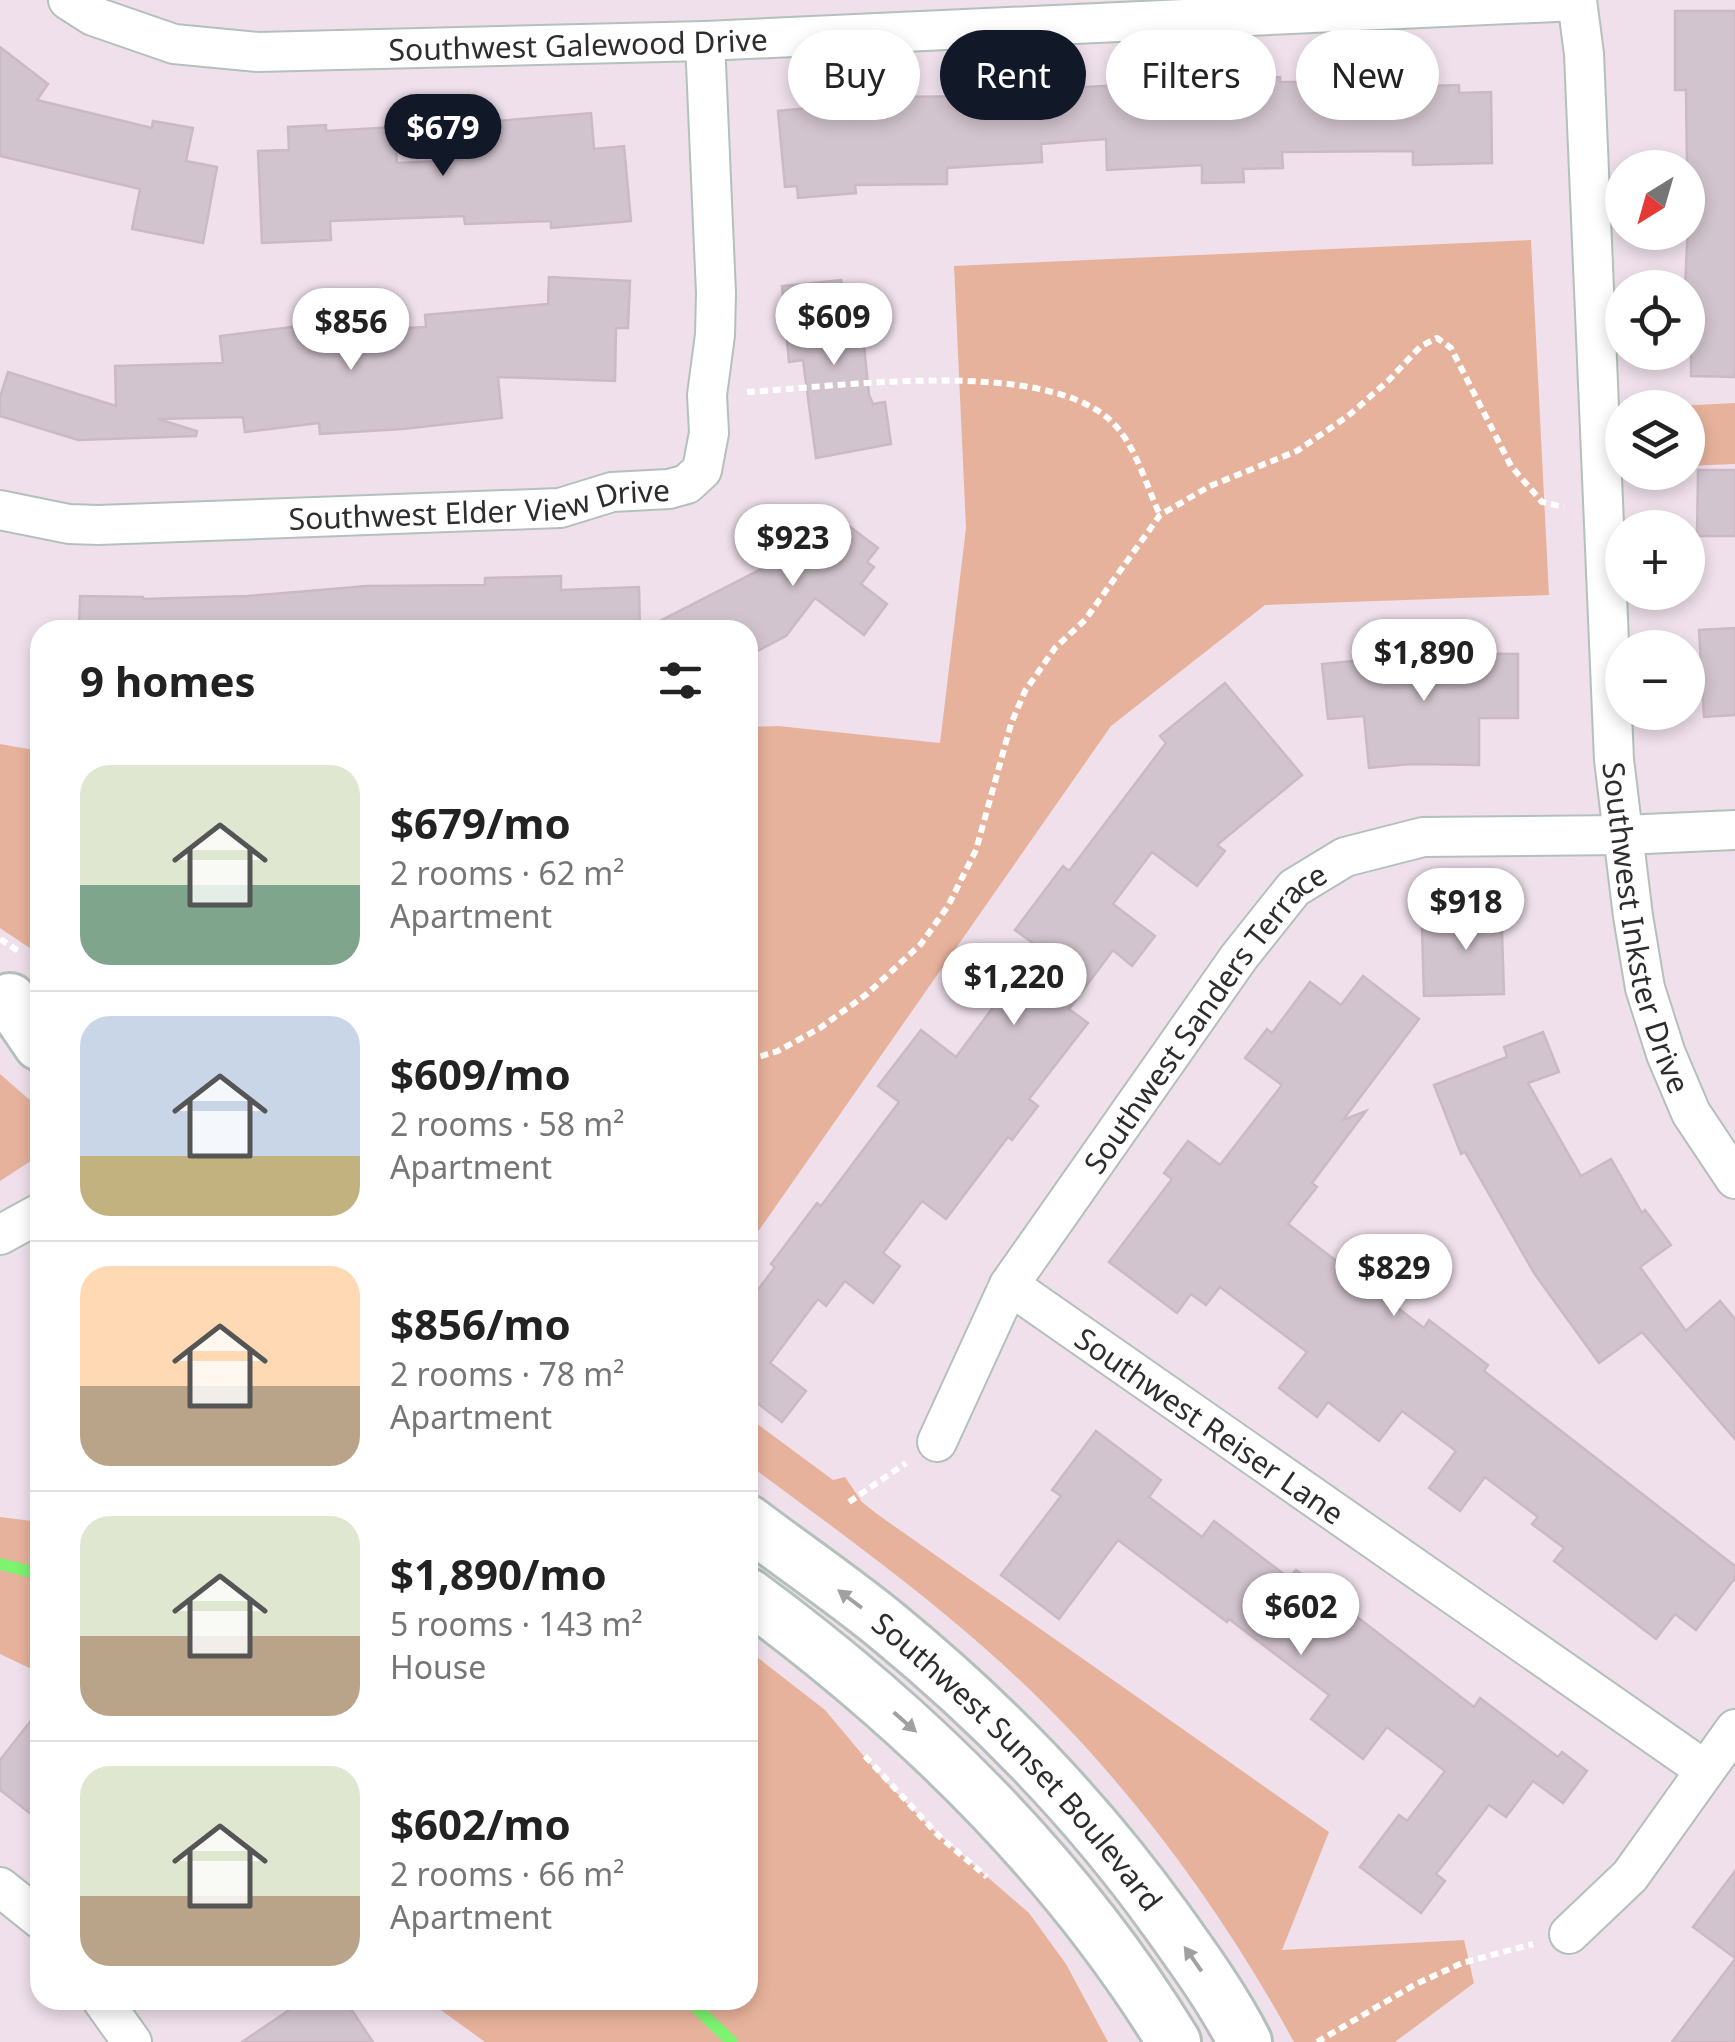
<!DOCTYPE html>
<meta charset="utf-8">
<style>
:root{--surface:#fff;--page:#f2f2f2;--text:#222;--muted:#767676;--line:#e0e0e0;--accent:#111827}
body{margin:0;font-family:"Noto Sans",sans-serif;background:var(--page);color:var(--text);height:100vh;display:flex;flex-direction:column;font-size:38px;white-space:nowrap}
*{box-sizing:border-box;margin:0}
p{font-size:32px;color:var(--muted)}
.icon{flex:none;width:55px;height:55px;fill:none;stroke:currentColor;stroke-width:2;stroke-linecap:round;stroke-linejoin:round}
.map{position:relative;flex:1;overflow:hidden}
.side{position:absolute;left:30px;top:620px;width:728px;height:1390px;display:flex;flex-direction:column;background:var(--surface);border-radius:30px;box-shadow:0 5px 15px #0003}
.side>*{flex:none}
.top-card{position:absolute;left:788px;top:30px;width:798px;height:90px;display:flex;gap:20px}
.needle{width:65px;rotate:217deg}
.buttons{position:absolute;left:1605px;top:150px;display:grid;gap:20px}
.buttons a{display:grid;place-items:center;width:100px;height:100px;border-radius:50%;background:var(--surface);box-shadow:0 5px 15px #0003;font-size:50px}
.price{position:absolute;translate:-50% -85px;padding:0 22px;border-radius:35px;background:#fff;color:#222;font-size:32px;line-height:65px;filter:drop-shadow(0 2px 5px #0008)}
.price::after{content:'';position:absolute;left:50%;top:60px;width:30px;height:22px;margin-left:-15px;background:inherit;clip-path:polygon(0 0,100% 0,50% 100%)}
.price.active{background:var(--accent);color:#fff}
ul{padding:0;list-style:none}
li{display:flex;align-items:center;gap:30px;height:250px;padding:0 50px}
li+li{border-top:2px solid var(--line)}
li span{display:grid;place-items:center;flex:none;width:280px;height:200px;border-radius:30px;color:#555}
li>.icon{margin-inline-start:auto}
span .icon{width:120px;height:120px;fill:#fffc;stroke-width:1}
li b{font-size:42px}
h2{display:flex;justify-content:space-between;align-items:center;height:120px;padding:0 50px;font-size:42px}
.pill{padding:0 35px;border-radius:45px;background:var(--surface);box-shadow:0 5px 15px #0003;font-size:35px;line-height:90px}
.pill.active{background:var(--accent);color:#fff}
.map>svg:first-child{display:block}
.green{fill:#e7b29b}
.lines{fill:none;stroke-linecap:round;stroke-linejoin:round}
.stream{stroke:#7df370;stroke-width:12}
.building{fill:#d2c4ce;stroke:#cbb9c6;stroke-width:2.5}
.street-casing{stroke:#b3c1ba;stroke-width:42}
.secondary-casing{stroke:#b3c1ba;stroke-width:58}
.path{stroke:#fff;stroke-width:6;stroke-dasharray:8 5;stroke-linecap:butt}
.street{stroke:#fff;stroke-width:38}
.secondary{stroke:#fff;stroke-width:52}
.oneway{fill:#a0a0a0}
.labels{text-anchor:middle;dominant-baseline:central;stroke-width:9;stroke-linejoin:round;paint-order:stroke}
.street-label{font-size:30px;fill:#2d2d2d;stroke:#fff}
</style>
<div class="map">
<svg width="1735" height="2042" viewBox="0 0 1735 2042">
<rect width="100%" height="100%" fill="#efe0ec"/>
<!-- green -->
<g class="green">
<polygon points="1531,240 1549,595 1265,605 1111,726 748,1246 748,727 778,726 940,743 966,528 954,266"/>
<polygon points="1735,403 1735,464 1688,466 1688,408 1656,407"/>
<polygon points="0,744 40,751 40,955 0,928"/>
<polygon points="0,1074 40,1109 40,1155 0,1181"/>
<path d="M748,1417L833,1480L845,1477L862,1502L877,1514L1329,1832L1282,1950L1464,1940L1474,1983L1395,2042H1294C1213,1894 1109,1756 981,1645C907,1580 827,1523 748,1464Z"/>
<polygon points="0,1517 40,1522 40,1673 0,1654"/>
<polygon points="748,1650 825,1710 882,1778 932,1829 1029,1913 1066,1964 1108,2042 485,2042 427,2000 748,2000"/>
</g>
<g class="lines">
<!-- stream -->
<g class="stream">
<polyline points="0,1564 40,1574"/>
<polyline points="688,2000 732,2042"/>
</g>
</g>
<!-- building -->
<g class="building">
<polygon points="1675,11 1735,11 1735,377 1691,376 1692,288 1685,287 1690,185 1687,168 1686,90 1675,90"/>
<polygon points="0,47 48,84 37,100 152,128 153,121 193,128 186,161 217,167 203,243 132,229 140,189 0,156"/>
<polygon points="1280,77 1280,82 1394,82 1394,87 1459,85 1459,93 1491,92 1492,163 1413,165 1413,151 1282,152 1283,168 1243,169 1244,182 1202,183 1202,165 1107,170 1106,139 1041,144 1042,162 947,168 947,184 855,185 856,193 798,198 797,186 785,187 778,111 894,100 894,97 984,96 984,92"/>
<polygon points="591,113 594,149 624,146 631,221 551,228 551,221 465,224 464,216 330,221 331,240 262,243 258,151 289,150 288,127 326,125 326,131 395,127 397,163 462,160 462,138 486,137 486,122"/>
<polygon points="549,277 630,281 628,328 616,328 615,381 498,377 502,418 403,429 320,434 319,423 245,432 243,417 158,419 197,431 196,436 78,440 0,416 0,397 8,372 116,406 115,366 223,363 220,336 293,327 294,334 426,327 425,315 548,304"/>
<polygon points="841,280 843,297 859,296 869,395 873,404 885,402 891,444 816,458 803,360 789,362 782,286"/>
<polygon points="1698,470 1735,470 1735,536 1697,536"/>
<polygon points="824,507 878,548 867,562 874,567 861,584 887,604 864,635 815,598 786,636 748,656 748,630 642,630 787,556"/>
<polygon points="561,576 561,590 639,587 640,630 79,630 80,596 143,597 143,599 248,596 367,586 485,585 485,578"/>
<polygon points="1735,628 1735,715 1704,717 1699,630"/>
<polygon points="1433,653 1518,654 1518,718 1479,718 1479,765 1411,764 1369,768 1364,716 1328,719 1322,664"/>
<polygon points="1225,683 1302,775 1217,845 1225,851 1197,886 1152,852 1113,904 1155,936 1132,966 1113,950 1069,1009 1088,1023 1029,1099 1038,1106 1012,1140 1008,1137 946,1219 922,1201 883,1253 900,1266 873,1303 845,1281 826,1306 818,1299 770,1363 806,1391 782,1422 748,1396 748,1303 775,1267 771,1264 817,1203 821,1206 899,1102 878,1086 921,1030 956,1057 1038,947 1015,930 1063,866 1069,871 1166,743 1160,736"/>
<polygon points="1501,901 1504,994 1424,996 1422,928 1458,927 1457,903"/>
<polygon points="1363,976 1419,1019 1343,1120 1366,1111 1312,1183 1317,1187 1288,1224 1424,1328 1429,1320 1488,1365 1484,1371 1735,1566 1735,1578 1696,1630 1675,1614 1656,1639 1554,1561 1564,1548 1532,1524 1538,1517 1485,1477 1460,1511 1429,1488 1456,1451 1402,1411 1379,1441 1328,1402 1317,1417 1279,1388 1307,1352 1220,1287 1206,1305 1191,1294 1177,1313 1109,1262 1172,1179 1164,1173 1188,1141 1220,1165 1282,1085 1245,1058 1267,1029 1272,1033 1310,982 1341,1005"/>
<polygon points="1543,1032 1559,1072 1528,1083 1581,1176 1611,1159 1642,1213 1645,1210 1671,1245 1640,1267 1686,1331 1720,1301 1735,1319 1735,1439 1642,1332 1599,1363 1534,1273 1465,1152 1461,1154 1434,1085 1507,1057 1504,1047"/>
<polygon points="1096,1431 1161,1480 1149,1497 1202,1537 1214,1521 1289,1578 1296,1570 1474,1707 1480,1698 1558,1757 1562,1752 1587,1771 1563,1803 1533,1781 1506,1817 1489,1805 1436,1874 1445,1881 1421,1913 1360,1867 1399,1815 1407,1821 1445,1771 1387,1727 1363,1759 1311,1719 1329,1695 1229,1619 1227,1622 1118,1540 1059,1619 1001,1575 1061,1496 1052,1490"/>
<polygon points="40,1709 40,1821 0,1790 0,1760"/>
<polygon points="1735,1871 1735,1958 1693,1927"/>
<polygon points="1735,1959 1735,2042 1672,2042"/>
<polygon points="304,2000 345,2000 373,2042 242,2042"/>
</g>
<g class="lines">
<defs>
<g id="street">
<path id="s1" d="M68,0L93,16L174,44L258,52L705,41L1577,1"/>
<path id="s2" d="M1577,0L1584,54L1614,760L1633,916L1645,988L1666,1054L1691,1113L1735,1179"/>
<path id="s3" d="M0,510L69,524L98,525L560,508L612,492L669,489L687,484L702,470L709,433L707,395L715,335L716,293L705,41"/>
<polyline points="0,1235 40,1213"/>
<path id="s4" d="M1009,1285L1705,1770"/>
<path id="s5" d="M937,1442L1009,1285L1239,957L1294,888L1345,857L1423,837L1623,835L1735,830"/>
<polyline points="0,1887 40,1919"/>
<polyline points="1569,1934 1630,1876 1735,1729"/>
<polyline points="102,2000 132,2042"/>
</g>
<g id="secondary">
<polyline points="10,1000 40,1044"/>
<path id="s6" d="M748,1522C794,1557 843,1590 888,1627C993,1713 1087,1810 1166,1920C1194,1959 1223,1999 1245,2042"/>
<path d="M748,1595C915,1718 1065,1864 1174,2042"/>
</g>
</defs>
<!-- street casing -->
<use href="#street" class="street-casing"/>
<!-- secondary casing -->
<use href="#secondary" class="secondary-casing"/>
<!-- path -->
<g class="path">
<path d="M747,392C837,387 1040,357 1110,420C1135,443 1146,485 1160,515"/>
<polyline points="0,939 20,952"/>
<polyline points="748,1060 778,1051 820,1028 867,994 921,944 948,906 976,850 1011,724 1025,691 1055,648 1085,620 1160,515 1210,486 1297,451 1348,416 1388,381 1421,346 1437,338 1451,348 1511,466 1542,502 1564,507"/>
<polyline points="849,1502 906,1463"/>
<polyline points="865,1756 939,1836 987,1877"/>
<polyline points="1317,2042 1416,1984 1462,1963 1533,1944"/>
</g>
<!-- street -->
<use href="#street" class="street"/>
<!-- secondary -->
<use href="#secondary" class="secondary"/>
</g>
<!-- one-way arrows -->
<defs><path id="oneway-solid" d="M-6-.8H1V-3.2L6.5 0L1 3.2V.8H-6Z" transform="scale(2.5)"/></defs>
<g class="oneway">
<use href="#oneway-solid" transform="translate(850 1599) rotate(-143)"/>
<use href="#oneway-solid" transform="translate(905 1722) rotate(41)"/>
<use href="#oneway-solid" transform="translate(1193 1959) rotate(-125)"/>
</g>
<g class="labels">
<!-- street labels -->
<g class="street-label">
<text stroke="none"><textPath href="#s1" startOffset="520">Southwest Galewood Drive</textPath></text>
<text stroke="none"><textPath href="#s3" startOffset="482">Southwest Elder View Drive</textPath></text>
<text stroke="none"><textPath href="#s2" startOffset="932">Southwest Inkster Drive</textPath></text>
<text stroke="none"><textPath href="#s5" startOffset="505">Southwest Sanders Terrace</textPath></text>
<text stroke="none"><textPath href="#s4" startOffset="245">Southwest Reiser Lane</textPath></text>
<text stroke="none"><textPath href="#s6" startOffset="362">Southwest Sunset Boulevard</textPath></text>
</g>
</g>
</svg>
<div class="buttons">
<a><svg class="needle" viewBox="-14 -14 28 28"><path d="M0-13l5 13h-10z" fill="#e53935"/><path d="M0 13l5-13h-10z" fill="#767676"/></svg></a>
<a><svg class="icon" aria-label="locate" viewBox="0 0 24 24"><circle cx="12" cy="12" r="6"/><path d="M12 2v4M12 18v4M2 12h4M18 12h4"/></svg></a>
<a><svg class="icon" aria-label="layers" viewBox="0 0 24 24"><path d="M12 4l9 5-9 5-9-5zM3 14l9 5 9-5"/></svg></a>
<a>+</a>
<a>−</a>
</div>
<b class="price active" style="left:443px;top:179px">$679</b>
<b class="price" style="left:834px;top:368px">$609</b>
<b class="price" style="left:351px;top:373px">$856</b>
<b class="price" style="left:793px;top:589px">$923</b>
<b class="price" style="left:1424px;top:704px">$1,890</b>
<b class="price" style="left:1466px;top:953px">$918</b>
<b class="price" style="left:1014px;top:1028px">$1,220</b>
<b class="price" style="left:1394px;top:1319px">$829</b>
<b class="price" style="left:1301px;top:1658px">$602</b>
<div class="top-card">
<a class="pill">Buy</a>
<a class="pill active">Rent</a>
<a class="pill">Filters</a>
<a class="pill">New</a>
</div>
<section class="side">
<h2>9 homes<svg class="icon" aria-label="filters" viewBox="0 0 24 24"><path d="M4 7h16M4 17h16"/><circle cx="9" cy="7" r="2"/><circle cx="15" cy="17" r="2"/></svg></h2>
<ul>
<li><span style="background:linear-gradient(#dfe7d0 60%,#7fa58c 0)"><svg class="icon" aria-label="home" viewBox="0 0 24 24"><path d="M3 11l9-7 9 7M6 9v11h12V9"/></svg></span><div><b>$679/mo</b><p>2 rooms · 62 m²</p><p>Apartment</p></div></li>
<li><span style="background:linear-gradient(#c9d6e8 70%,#c2b280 0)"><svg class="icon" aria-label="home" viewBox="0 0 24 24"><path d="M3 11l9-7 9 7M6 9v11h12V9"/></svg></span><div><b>$609/mo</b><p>2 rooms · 58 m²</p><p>Apartment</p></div></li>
<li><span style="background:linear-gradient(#ffd9b3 60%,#b9a48a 0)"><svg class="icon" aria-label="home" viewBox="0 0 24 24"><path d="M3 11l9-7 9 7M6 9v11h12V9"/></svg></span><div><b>$856/mo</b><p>2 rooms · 78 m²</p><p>Apartment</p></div></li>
<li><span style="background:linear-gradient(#dfe7d0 60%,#b9a48a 0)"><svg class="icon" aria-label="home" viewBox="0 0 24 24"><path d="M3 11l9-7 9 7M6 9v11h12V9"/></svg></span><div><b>$1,890/mo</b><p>5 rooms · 143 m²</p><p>House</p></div></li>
<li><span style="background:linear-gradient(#dfe7d0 65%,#b9a48a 0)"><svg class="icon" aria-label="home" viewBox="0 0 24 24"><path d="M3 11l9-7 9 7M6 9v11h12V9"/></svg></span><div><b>$602/mo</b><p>2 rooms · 66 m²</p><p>Apartment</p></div></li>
</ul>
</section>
</div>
